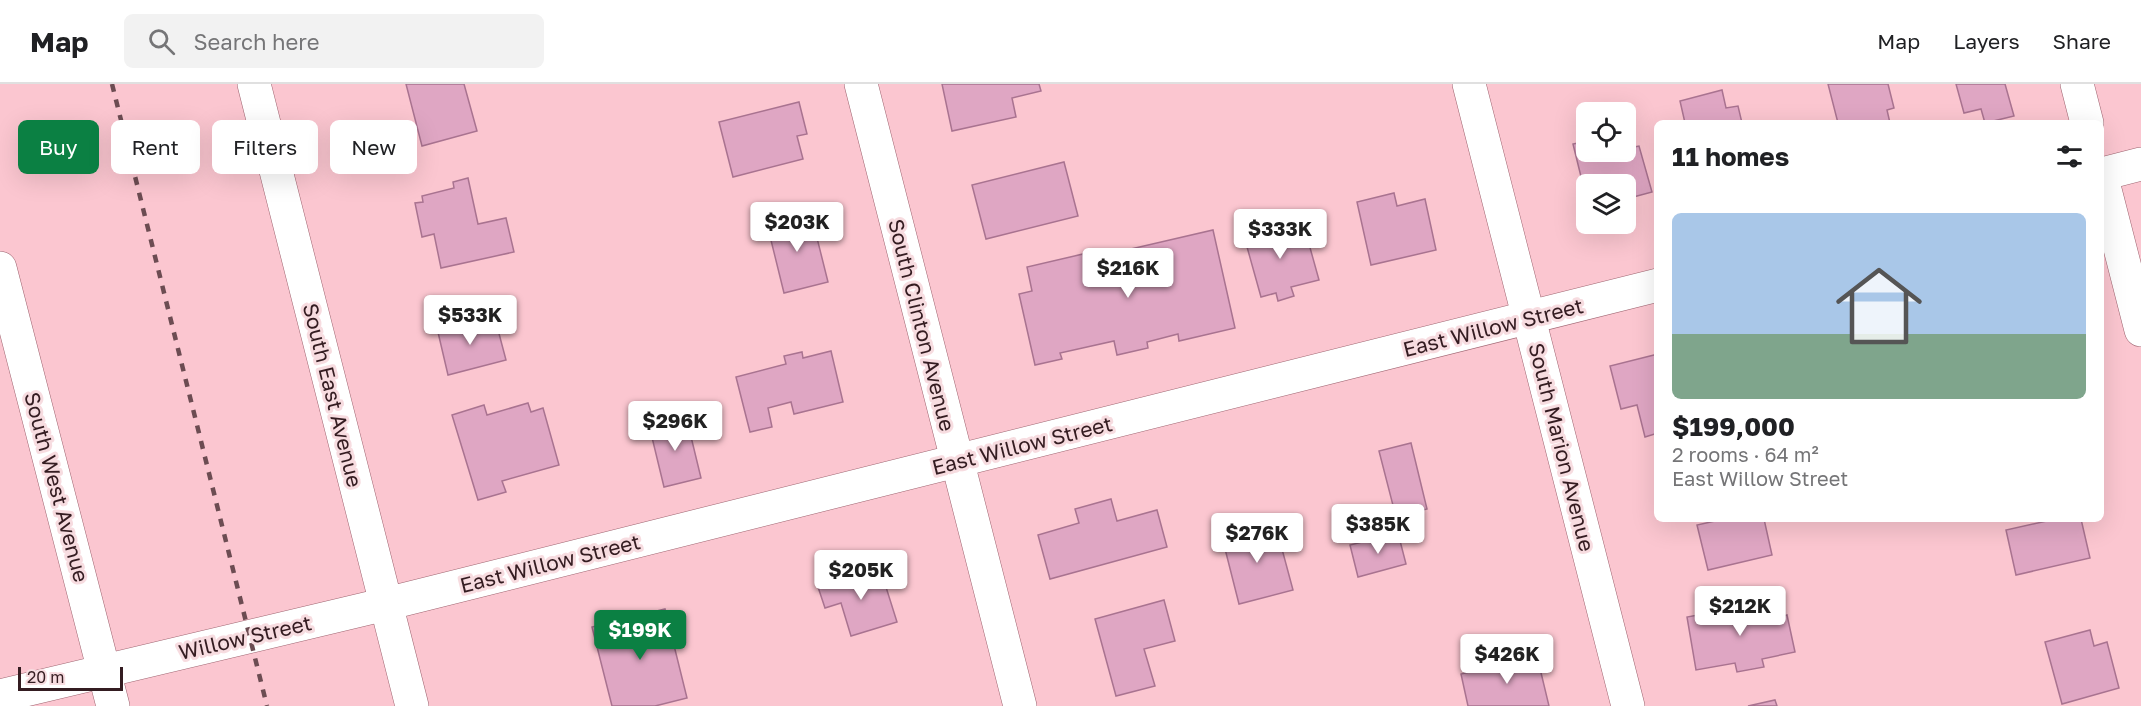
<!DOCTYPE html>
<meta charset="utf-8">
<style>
:root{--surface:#fff;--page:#f2f2f2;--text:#202124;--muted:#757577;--line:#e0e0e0;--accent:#0b8043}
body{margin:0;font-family:"Golos Text",sans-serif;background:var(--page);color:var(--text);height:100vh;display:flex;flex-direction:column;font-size:22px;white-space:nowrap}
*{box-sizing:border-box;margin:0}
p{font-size:20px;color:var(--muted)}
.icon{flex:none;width:33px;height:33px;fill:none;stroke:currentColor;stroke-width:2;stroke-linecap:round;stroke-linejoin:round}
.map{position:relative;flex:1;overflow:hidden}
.panel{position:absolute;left:1654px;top:36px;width:450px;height:402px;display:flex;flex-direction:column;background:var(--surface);border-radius:9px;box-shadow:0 6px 24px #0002}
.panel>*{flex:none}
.top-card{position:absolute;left:18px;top:36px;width:570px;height:54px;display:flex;gap:12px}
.tools{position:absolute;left:1576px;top:18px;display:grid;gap:12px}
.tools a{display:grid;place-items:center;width:60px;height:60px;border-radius:9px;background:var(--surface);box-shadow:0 6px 24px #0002;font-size:30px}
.scale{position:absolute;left:18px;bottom:15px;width:105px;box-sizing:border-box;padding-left:6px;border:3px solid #341c21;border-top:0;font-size:16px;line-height:21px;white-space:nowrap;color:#341c21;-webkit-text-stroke:4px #f7dce0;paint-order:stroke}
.price{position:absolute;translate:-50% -51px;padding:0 14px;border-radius:6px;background:#fff;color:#222;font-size:20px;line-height:39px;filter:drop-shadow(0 2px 3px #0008)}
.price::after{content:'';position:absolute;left:50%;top:36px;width:18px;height:14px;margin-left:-9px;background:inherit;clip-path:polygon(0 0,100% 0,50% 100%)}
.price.current{background:var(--accent);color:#fff}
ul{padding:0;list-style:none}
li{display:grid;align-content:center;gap:12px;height:318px;padding:0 18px}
li span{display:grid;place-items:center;height:186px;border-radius:9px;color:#555}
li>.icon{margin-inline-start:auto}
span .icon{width:108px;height:108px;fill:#fffc;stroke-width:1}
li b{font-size:26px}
h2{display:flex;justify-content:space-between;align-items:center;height:72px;padding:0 18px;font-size:26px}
.pill{padding:0 21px;border-radius:9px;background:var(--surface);box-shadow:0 6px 24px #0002;font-size:21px;line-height:54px}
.pill.current{background:var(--accent);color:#fff}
header{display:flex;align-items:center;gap:36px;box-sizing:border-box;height:84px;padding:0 30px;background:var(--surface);border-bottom:2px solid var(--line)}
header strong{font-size:28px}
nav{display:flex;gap:33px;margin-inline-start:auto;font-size:21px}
.search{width:420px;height:54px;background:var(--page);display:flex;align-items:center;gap:15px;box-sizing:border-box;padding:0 21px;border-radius:9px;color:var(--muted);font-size:22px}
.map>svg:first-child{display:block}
.building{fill:#dfa6c3;stroke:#a97390;stroke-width:1.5}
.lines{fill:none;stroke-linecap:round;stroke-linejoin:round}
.street-casing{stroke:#9e6470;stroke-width:34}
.street{stroke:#fff;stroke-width:33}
.rail{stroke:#6c4c52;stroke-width:4.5;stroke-dasharray:8 8;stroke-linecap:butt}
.labels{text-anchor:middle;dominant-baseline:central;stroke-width:6;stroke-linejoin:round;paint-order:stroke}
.street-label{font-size:21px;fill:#341c21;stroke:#f7dce0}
</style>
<header>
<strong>Map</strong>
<div class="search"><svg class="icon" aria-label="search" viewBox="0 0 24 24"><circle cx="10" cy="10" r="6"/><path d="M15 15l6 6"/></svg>Search here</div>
<nav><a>Map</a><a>Layers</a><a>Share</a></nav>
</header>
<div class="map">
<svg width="2141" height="622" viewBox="0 0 2141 622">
<rect width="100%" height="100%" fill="#fbc6d0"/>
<!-- building -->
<g class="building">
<polygon points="406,0 464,0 477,47 422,62"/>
<polygon points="942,0 1039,0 1041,7 1012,14 1016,33 952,47"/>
<polygon points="1828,0 1888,0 1894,24 1887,26 1890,39 1838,39"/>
<polygon points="1956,0 2005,0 2014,32 1985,39 1981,25 1964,29"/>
<polygon points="1722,6 1726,24 1738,22 1742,39 1685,39 1680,17"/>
<polygon points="799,18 807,50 797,52 803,75 733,93 719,38"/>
<polygon points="1630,46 1634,63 1639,62 1652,108 1626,115 1626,100 1587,100 1587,117 1573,60 1587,57 1587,68 1626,68 1626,47"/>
<polygon points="1064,78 1078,132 986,155 972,101"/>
<polygon points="468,94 478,140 506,134 514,168 441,184 434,150 422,153 415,119 423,118 422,112 454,104 453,98"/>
<polygon points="1394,109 1397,122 1425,115 1436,166 1371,181 1357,118"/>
<polygon points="811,130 828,198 784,209 767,140"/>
<polygon points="1268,138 1272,151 1304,142 1319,196 1291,203 1294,212 1278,217 1276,209 1261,213 1242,145"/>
<polygon points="1213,146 1235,244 1179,257 1178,250 1147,258 1148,264 1117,271 1114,257 1060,269 1062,275 1035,281 1019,210 1032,207 1027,183 1083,170 1089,193 1126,185 1122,167"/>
<polygon points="483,233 486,245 497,242 506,276 448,291 437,244"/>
<polygon points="831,267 843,318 794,330 791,318 768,324 772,343 750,348 736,293 786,280 784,272 802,268 803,274"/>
<polygon points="1658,270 1658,349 1645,353 1637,321 1621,325 1610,282"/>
<polygon points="528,319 531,328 543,324 559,381 502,397 506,408 478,416 452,331 484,321 487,331"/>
<polygon points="686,332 701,394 664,403 649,341"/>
<polygon points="1411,359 1427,425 1396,433 1379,367"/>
<polygon points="1111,415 1117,437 1157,426 1167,463 1050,495 1038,451 1079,439 1075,425"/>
<polygon points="1724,435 1764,435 1772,471 1708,486 1697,441"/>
<polygon points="2056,435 2081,435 2090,474 2016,491 2006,446"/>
<polygon points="1275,439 1293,506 1239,520 1222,453"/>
<polygon points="1398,449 1406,480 1358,493 1350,461"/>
<polygon points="880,484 897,538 851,552 841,519 825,524 818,503"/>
<polygon points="1164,516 1175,557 1144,565 1155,602 1116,612 1095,535"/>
<polygon points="1773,517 1776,534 1787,531 1795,568 1762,575 1764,583 1737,588 1735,579 1696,586 1687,533"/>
<polygon points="665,525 687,614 655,622 612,622 592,543"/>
<polygon points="2090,546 2094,562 2107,558 2119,604 2062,620 2045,558"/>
<polygon points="1537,572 1549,622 1468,622 1461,590"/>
<polygon points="1775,616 1777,622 1748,622"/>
</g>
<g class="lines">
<defs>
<g id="street">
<polyline points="254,0 412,622"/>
<polyline points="861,0 1020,622"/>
<polyline points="1469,0 1628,622"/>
<polyline points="2077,0 2087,39"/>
<polyline points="2102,90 2141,80"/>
<polyline points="2102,94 2141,246"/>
<polyline points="0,184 113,622"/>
<polyline points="0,612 386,520 1658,201"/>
</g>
</defs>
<!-- street casing -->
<use href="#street" class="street-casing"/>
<!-- street -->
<use href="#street" class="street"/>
<!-- rail -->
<polyline class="rail" points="112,0 267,622"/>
</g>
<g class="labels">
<!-- street labels -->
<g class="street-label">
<text transform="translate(922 241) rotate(76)">South Clinton Avenue</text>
<text transform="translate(1493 243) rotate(-14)">East Willow Street</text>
<text transform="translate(333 311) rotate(76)">South East Avenue</text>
<text transform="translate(1022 361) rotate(-14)">East Willow Street</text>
<text transform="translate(1562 363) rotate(76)">South Marion Avenue</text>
<text transform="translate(57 403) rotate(75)">South West Avenue</text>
<text transform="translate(550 479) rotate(-14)">East Willow Street</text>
<text transform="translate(245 553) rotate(-13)">Willow Street</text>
</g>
</g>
</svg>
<div class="tools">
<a><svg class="icon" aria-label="locate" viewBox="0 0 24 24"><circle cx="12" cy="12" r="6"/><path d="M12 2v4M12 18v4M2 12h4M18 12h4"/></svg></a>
<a><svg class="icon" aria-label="layers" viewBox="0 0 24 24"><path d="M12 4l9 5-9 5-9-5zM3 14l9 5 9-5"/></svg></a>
</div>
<div class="scale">20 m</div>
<b class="price" style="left:797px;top:169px">$203K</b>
<b class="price" style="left:1280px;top:176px">$333K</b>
<b class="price" style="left:1128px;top:215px">$216K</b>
<b class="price" style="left:470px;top:262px">$533K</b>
<b class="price" style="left:675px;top:368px">$296K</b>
<b class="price" style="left:1378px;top:471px">$385K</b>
<b class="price" style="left:1257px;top:480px">$276K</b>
<b class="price" style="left:861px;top:517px">$205K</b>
<b class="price" style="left:1740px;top:553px">$212K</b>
<b class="price current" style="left:640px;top:577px">$199K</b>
<b class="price" style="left:1507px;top:601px">$426K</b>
<div class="top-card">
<a class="pill current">Buy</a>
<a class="pill">Rent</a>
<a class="pill">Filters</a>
<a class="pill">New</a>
</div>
<section class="panel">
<h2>11 homes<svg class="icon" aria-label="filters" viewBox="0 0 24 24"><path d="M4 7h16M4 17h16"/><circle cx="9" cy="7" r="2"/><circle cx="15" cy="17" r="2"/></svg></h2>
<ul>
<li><span style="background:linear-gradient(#a9c7e8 65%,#7fa58c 0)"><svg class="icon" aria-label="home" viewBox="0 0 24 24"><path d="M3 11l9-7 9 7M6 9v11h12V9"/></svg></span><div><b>$199,000</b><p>2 rooms · 64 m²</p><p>East Willow Street</p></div></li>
</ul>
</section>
</div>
